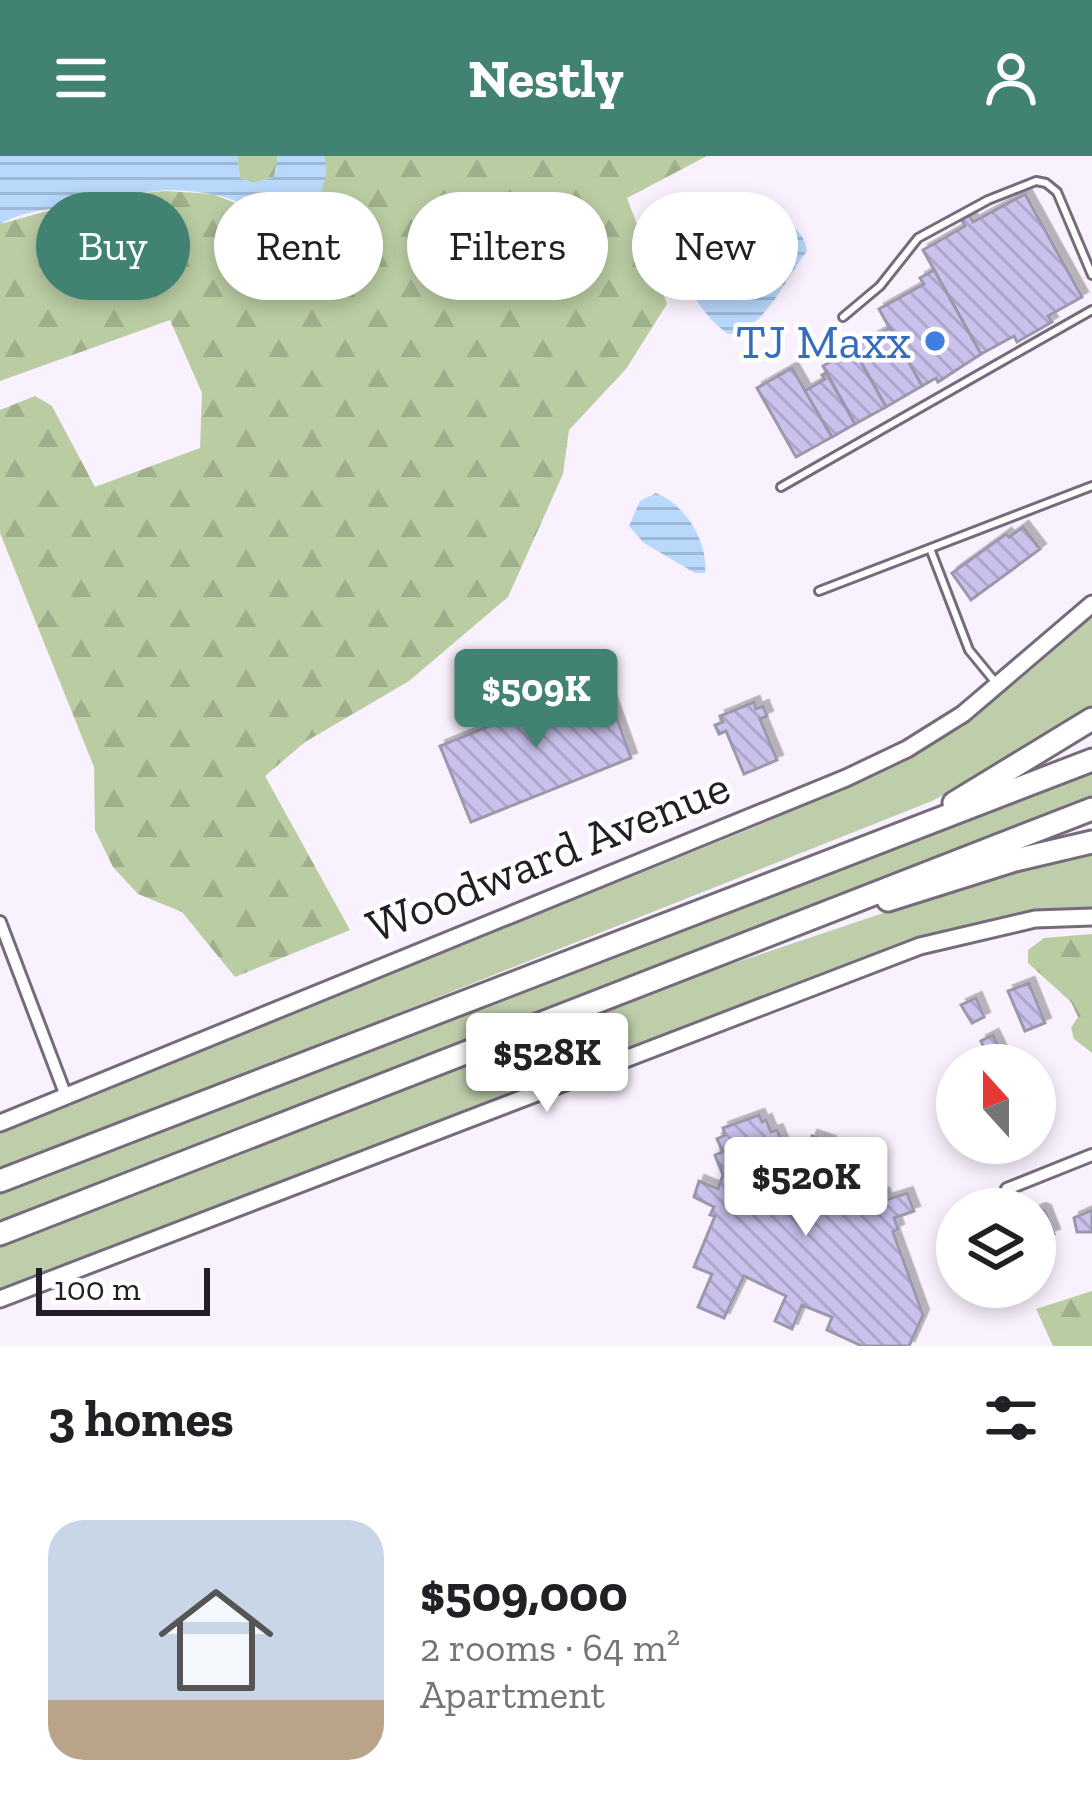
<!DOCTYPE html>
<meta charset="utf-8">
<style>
:root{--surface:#fff;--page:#f2f2f2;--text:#202124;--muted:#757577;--accent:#418272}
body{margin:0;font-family:"Zilla Slab",serif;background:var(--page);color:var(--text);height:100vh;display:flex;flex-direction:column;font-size:45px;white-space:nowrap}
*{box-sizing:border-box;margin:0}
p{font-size:39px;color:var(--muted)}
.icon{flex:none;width:66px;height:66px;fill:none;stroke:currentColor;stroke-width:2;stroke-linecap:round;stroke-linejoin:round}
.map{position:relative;height:1190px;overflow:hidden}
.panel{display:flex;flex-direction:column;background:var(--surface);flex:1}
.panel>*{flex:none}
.guide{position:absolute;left:36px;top:36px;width:1020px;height:108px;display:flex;gap:24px}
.needle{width:78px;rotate:339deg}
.buttons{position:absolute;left:936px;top:888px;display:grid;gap:24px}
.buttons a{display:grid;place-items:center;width:120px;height:120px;border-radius:50%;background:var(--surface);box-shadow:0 6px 18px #0003;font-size:60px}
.scale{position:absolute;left:36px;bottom:30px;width:174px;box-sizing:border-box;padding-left:12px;border:6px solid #231e25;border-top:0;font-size:33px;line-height:42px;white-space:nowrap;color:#231e25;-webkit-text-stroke:9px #fff;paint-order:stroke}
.price{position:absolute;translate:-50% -102px;padding:0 27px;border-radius:12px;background:#fff;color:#222;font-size:39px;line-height:78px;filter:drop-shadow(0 3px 6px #0008)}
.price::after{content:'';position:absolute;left:50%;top:72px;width:36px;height:27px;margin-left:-18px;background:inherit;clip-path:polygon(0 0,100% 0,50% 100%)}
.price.current{background:var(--accent);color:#fff}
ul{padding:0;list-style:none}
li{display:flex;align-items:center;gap:36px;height:300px;padding:0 48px}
li span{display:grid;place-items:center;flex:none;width:336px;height:240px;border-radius:36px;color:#555}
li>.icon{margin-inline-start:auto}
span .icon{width:144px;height:144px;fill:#fffc;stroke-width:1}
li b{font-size:51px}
h2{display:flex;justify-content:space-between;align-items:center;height:144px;padding:0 48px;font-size:51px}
.pill{padding:0 42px;border-radius:54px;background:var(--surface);box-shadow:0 6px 18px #0003;font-size:42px;line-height:108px}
.pill.current{background:var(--accent);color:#fff}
header{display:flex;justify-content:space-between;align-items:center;height:156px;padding:0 48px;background:var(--accent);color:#fff;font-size:54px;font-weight:700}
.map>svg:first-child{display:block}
.green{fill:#beceab}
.forest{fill:url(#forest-firs)}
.water{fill:url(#water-rules)}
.building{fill:url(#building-back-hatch);stroke:#9c98ac;stroke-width:3;filter:url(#shadow)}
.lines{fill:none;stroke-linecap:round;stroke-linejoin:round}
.service-casing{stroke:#766b7b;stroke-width:12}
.minor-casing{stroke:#766b7b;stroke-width:16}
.secondary-casing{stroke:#766b7b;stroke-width:21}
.motorway-casing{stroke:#766b7b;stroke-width:27}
.service{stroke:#fff;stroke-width:6}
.minor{stroke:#fff;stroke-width:10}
.secondary{stroke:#fff;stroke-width:15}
.motorway{stroke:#fff;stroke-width:21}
.shop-dot{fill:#3f7fe0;stroke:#fff;stroke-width:4.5}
.labels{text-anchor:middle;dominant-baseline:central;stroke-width:9;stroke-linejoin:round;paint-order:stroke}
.shop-label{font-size:48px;fill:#366cbe;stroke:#fff;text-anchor:end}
.street-label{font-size:48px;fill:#231e25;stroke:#fff}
</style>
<header><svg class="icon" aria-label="menu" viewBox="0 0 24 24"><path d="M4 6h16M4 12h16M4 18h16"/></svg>Nestly<svg class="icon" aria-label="person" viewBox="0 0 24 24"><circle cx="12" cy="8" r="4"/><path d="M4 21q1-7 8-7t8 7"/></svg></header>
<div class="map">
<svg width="1092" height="1190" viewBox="0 0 1092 1190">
<defs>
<pattern id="forest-firs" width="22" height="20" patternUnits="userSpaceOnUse" patternTransform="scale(3)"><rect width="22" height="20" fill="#b9cca2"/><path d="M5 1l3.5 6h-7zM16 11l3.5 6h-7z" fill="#9faf8b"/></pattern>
<pattern id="water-rules" width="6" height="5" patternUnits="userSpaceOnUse" patternTransform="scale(3)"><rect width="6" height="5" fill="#b8d8fc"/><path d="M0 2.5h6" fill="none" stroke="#9eb9d8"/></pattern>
<pattern id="building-back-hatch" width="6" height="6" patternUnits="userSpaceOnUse" patternTransform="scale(3)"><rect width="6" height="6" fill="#cac1ec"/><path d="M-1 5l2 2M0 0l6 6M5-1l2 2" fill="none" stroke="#ada5ca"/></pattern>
<filter id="shadow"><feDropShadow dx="5.5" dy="-5.5" stdDeviation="0" flood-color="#0004"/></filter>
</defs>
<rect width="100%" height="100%" fill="#f9f1fd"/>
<!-- green -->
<g class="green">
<polygon points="1092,460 1092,551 1017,600 932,645 0,1015 0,976 750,673 902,607 964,570"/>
<polygon points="1092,611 1092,643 0,1069 0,1036"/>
<polygon points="1092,695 1092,753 973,769 918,786 0,1138 0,1090 681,825 1023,710"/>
</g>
<!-- forest -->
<g class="forest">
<polygon points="237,0 278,0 274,21 253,27 240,22"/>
<path d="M324,0H707L627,42L667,148L626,213L569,274L563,318L508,441L409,525L305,586L265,620L350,774L235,821L182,756L138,738L113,711L95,674L94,611L0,377V254L35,240L52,250L95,331L200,292L202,237L170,164L0,225V68L62,51L107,47L141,37L166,35L213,38L267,60L310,59C319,41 330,20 324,0Z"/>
<polygon points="1092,778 1092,897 1074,883 1071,872 1078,861 1071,846 1028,807 1028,794 1044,782"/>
<polygon points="1092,1135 1092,1190 1053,1190 1036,1153"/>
</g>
<!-- water -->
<g class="water">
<path d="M0,0H237L240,22L253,27L274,21L278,0H324C331,20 319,41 310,59C271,69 248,45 212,38C189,34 160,32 137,38C125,41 113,46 101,48C68,52 29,51 0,68Z"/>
<path d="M768,49C778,64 804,69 807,95C786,121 765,175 728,178C703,160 675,120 681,88L693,71L707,65L763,55Z"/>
<path d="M656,337C686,349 708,386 705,417H695L644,387L629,370L640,345Z"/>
</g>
<!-- building -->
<g class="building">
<polygon points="1025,38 1082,141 1048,160 1052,166 1017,186 1014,180 981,198 923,94 965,70 961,63 969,59 973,66"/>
<polygon points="934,114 981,198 938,226 936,222 922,230 879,153 924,128 920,122"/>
<polygon points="890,172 922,230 886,251 853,192"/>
<polygon points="853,192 886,251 855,268 823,210"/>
<polygon points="792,212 832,281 796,301 757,232"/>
<polygon points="826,217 855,268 832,281 805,235 825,223 822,219"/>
<polygon points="1023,371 1040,393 971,444 952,417 1006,378 1009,381"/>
<polygon points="603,524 631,602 471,666 440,590"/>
<polygon points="754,546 756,553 763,550 767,560 760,563 777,604 744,618 726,575 719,578 715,569 723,566 720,560"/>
<polygon points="1029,827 1045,867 1025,875 1008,835"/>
<polygon points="976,842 984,861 972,867 961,849"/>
<polygon points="993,879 1004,902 990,909 973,909 971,905 986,897 981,885"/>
<polygon points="759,959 762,966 766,964 771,976 777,974 785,993 804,1002 812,980 830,986 822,1009 884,1038 886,1044 907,1037 914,1055 894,1062 898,1073 893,1076 923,1159 909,1190 862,1190 827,1174 832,1161 802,1149 792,1173 775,1165 786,1140 744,1120 724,1162 698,1151 712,1118 694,1111 715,1060 710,1059 714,1051 694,1041 699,1025 718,1033 723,1019 715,999 723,996 717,983 725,979 723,972"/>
<polygon points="994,987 1030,987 1032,991 1001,1003"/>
<polygon points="1040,1053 1045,1055 1054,1078 1038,1084 1041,1093 1035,1095 1035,1055"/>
<polygon points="1092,1054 1092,1076 1077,1076 1074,1062"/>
</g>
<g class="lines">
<defs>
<g id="service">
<polyline points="843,161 880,130 918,82 988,44 1036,25 1046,27 1057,36 1092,119"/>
<polyline points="781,331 1092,154"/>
<polyline points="931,395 969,494 996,527"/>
<polyline points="819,435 1092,330"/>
</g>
<g id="minor">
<polyline points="0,766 66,940"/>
<polyline points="1007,1033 1092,999"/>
</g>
<g id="secondary">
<polyline points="0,967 846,622 907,593 963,558 1092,448"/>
<polyline points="0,1143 920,790 1035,763 1092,761"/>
</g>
<g id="motorway">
<polyline points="954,647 1092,563"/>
<polyline points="888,744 1015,704 1092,686"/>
<polyline points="0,1025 1092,604"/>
<polyline points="0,1078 1092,653"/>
</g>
</defs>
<!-- service casing -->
<use href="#service" class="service-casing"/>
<!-- minor casing -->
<use href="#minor" class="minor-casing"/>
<!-- secondary casing -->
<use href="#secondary" class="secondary-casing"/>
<!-- motorway casing -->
<use href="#motorway" class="motorway-casing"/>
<!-- service -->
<use href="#service" class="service"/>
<!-- minor -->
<use href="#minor" class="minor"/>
<!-- secondary -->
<use href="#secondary" class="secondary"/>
<!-- motorway -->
<use href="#motorway" class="motorway"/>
</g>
<!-- markers -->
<circle class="shop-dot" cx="935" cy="185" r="12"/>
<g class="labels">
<!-- shop labels -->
<g class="shop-label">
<text x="911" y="185">TJ Maxx</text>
</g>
<!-- street labels -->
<g class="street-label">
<text transform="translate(548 700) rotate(-22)">Woodward Avenue</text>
</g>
</g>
</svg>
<div class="buttons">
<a><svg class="needle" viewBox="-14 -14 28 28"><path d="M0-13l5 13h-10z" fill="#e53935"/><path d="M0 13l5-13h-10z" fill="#757577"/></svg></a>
<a><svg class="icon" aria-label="layers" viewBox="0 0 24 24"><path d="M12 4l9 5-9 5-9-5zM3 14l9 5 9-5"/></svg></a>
</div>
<div class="scale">100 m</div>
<b class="price current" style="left:536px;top:595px">$509K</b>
<b class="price" style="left:547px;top:959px">$528K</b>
<b class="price" style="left:806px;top:1083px">$520K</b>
<div class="guide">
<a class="pill current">Buy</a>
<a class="pill">Rent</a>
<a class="pill">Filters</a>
<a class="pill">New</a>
</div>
</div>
<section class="panel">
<h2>3 homes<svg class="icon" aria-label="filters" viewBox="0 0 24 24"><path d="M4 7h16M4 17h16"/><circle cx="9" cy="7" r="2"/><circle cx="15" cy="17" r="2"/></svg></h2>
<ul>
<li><span style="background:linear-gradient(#c9d6e8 75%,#b9a48a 0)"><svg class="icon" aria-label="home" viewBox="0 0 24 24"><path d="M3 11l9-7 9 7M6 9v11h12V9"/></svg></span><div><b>$509,000</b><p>2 rooms · 64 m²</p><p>Apartment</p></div></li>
</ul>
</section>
